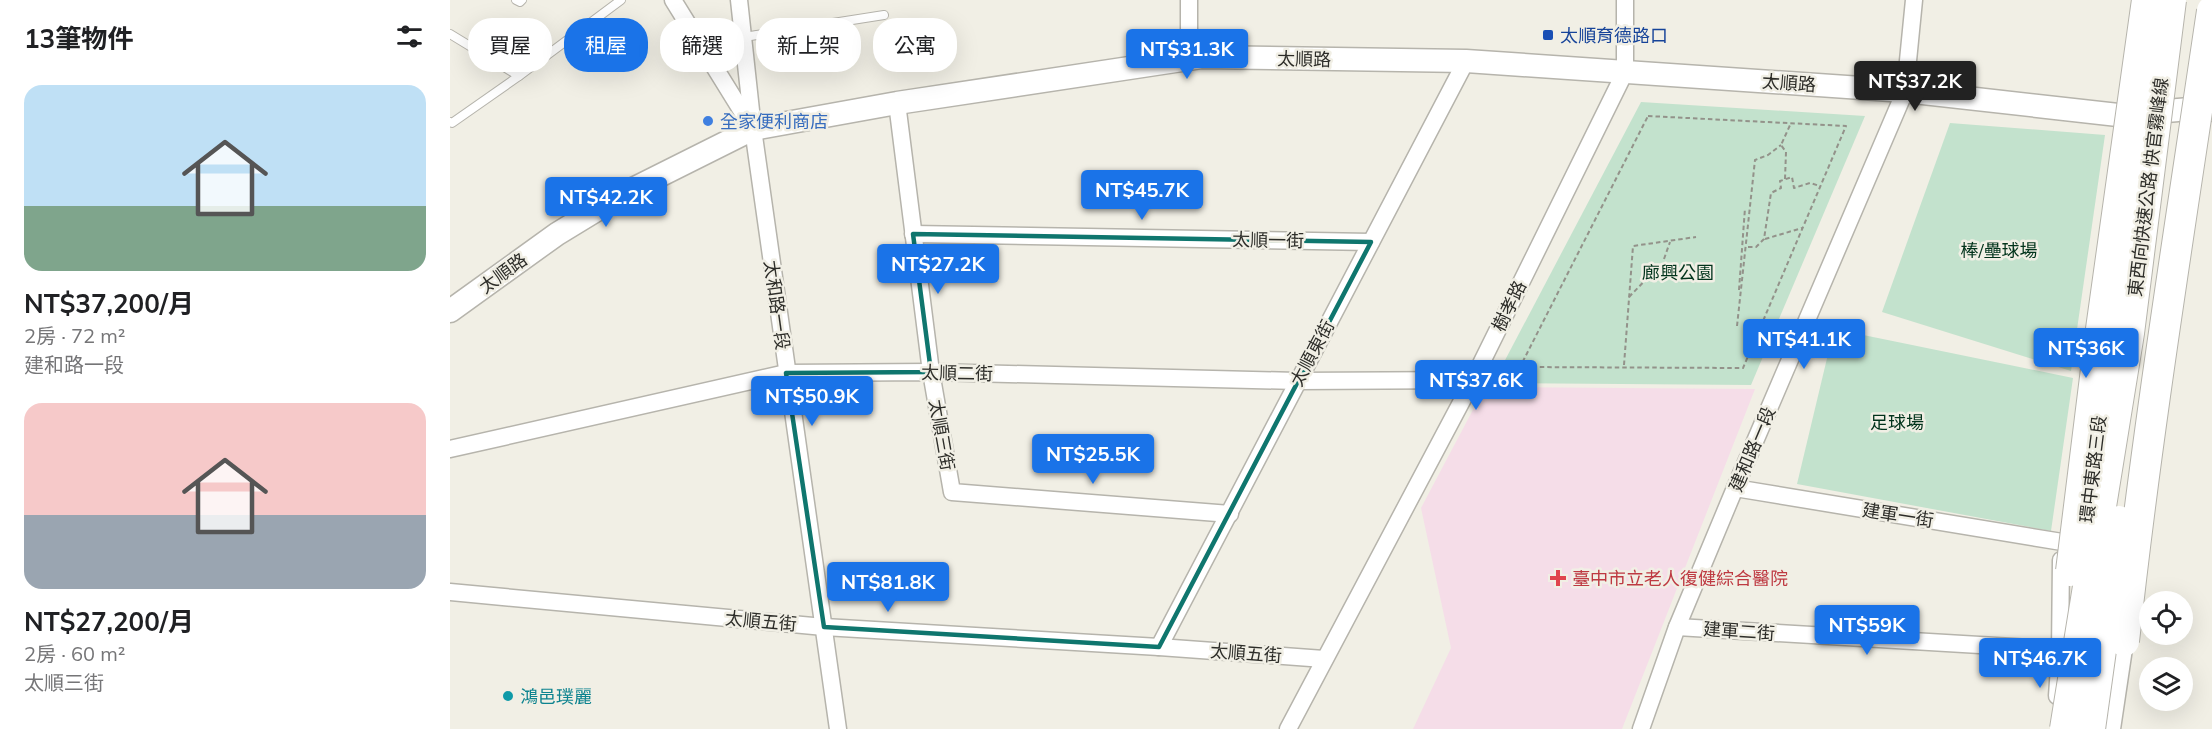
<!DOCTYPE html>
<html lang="zh-TW">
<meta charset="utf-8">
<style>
:root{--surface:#fff;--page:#f2f2f2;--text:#202124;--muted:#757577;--accent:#1a73e8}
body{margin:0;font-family:Mulish,"Noto Sans TC",sans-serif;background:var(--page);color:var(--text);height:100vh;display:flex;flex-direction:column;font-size:22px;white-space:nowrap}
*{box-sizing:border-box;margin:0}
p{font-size:20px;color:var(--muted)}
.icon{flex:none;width:33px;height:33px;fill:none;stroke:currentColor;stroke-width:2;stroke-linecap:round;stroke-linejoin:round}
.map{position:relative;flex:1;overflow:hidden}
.side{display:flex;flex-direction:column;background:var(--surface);width:450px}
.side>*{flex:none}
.banner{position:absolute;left:18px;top:18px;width:570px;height:54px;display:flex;gap:12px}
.tools{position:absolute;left:1689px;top:591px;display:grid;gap:12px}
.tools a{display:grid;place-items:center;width:54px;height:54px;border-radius:50%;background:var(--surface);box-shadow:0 6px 24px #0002;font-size:30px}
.price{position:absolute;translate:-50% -51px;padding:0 14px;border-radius:6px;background:var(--accent);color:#fff;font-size:20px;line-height:39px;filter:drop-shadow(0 2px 3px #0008)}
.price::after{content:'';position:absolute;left:50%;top:36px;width:18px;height:14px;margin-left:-9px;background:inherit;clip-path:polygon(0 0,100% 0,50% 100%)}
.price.current{background:#222;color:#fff}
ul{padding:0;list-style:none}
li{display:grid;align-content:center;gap:12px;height:318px;padding:0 24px}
li span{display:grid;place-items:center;height:186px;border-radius:18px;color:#555}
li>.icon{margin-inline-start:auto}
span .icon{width:108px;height:108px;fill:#fffc;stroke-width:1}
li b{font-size:26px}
h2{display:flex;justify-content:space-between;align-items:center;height:72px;padding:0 24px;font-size:26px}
.tag{padding:0 21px;border-radius:24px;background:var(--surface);box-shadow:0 6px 24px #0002;font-size:21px;line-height:54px}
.tag.current{background:var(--accent);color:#fff}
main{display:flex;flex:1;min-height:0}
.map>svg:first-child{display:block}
.medical{fill:#f5dde8}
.green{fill:#c3e2cd}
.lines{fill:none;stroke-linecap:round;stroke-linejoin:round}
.lane-casing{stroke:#b6b4ac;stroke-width:10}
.street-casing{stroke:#b6b4ac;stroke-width:19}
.secondary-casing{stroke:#b6b4ac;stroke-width:25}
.path{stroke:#93928a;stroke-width:2;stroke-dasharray:4.5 3;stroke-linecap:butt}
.lane{stroke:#fff;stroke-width:8}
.street{stroke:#fff;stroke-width:16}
.secondary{stroke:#fff;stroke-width:22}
.highway-bridge-casing{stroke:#b6b4ac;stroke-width:32;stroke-linecap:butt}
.highway-bridge{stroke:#fff;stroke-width:30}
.marked{fill:none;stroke:#0f766e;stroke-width:4.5;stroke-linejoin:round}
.transit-dot{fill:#1a4fb4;stroke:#f1efe5;stroke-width:2}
.shop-dot{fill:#3f7fe0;stroke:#f1efe5;stroke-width:2}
.health-dot{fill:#e0444e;stroke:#f1efe5;stroke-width:2}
.culture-dot{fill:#0f9aa8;stroke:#f1efe5;stroke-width:2}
.labels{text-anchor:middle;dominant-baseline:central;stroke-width:5;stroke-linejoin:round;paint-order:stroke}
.transit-label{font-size:18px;fill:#164399;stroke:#f1efe5;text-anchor:start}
.street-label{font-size:18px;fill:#2d2d29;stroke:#f1efe5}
.shop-label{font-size:18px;fill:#366cbe;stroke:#f1efe5;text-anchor:start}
.park-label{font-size:18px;fill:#01331b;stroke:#f1efe5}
.health-label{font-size:18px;fill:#be3a42;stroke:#f1efe5;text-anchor:start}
.culture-label{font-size:18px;fill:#0d838f;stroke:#f1efe5;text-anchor:start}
</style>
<main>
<section class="side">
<h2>13筆物件<svg class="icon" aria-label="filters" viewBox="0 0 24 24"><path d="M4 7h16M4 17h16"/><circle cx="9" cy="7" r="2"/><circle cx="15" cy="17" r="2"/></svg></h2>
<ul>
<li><span style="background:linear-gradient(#bfe0f5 65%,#7fa58c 0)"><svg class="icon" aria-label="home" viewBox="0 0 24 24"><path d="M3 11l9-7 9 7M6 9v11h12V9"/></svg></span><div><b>NT$37,200/月</b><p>2房 · 72 m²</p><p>建和路一段</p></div></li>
<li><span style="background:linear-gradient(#f6c9c9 60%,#9aa5b1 0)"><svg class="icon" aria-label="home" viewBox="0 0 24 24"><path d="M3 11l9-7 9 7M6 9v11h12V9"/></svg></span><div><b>NT$27,200/月</b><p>2房 · 60 m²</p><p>太順三街</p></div></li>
</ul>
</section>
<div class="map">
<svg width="1762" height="729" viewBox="0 0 1762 729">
<rect width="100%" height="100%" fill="#f1efe5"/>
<!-- medical -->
<polygon class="medical" points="1035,387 1305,389 1172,729 963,729 1001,648 971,508"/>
<!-- green -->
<g class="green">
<polygon points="1191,102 1415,116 1301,385 1043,383"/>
<polygon points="1500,123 1655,135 1621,371 1432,312"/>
<polygon points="1384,329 1623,378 1601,531 1347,484"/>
</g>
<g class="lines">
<defs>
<g id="lane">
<polyline points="66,0 70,2 72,0"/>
<polyline points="0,34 69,76"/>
<polyline points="294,37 434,15"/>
<polyline points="0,122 2,123 69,76 171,0"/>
</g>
<g id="street">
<polyline points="223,0 301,126"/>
<polyline points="289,0 303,129 388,729"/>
<polyline points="739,0 739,59"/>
<polyline points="447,103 481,372 502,492 780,514"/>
<polyline points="463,234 921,242"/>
<polyline points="0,449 336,373 481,372 847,381 1023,380"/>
<polyline points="1285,488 1612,542"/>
<polyline points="0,592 374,627 709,647 874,659"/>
<polyline points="1227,627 1580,648 1621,653"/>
<polyline points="709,647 1016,61"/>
<polyline points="1607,696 1610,652 1611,560"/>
<polyline points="838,729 1023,380 1175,72 1175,0"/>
<polyline points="1191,729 1227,627 1285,488 1455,91 1464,0"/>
<polyline points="1662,729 1676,635"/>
</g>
<polyline id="secondary" points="0,311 107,234 171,195 303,129 447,103 752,57 1016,61 1455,91 1668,115 1740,109 1756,111"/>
</defs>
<!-- lane casing -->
<use href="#lane" class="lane-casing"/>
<!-- street casing -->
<use href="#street" class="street-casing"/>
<!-- secondary casing -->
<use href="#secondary" class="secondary-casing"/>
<!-- path -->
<g class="path">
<polygon points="1198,116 1396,126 1293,368 1070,367"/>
<polyline points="1335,179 1336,152 1331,145 1341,123"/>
<polyline points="1315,239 1352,228"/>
<polyline points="1298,247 1306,247 1314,239 1321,193 1331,188 1330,181 1342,177 1344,188 1360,183 1370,186"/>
<polyline points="1214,259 1220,242"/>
<polyline points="1289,290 1295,208"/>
<polyline points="1179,297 1206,269"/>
<polyline points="1287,326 1305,160 1318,155 1331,145"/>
<polyline points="1174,365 1183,246 1246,237"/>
</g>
<!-- lane -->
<use href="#lane" class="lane"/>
<!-- street -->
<use href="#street" class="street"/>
<!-- secondary -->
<use href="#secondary" class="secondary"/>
<defs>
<g id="highway-bridge">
<polyline points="1621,571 1651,329 1697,0"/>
<path d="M1674,641C1697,430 1731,221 1762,11"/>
<polyline points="1615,729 1679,333 1721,0"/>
<polyline points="1640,729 1669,521"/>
</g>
</defs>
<!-- highway-bridge casing -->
<use href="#highway-bridge" class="highway-bridge-casing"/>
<!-- highway-bridge -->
<use href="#highway-bridge" class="highway-bridge"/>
</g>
<!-- marked area -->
<path class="marked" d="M463,234L921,242L709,647L374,627L336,373L481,372Z"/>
<!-- markers -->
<rect class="transit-dot" x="1092" y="29" width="12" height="12" rx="3"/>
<circle class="shop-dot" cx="258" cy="121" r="6"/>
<path class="health-dot" d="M1105 569h6v6h6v6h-6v6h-6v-6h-6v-6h6z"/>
<circle class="culture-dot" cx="58" cy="696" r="6"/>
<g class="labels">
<!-- transit labels -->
<g class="transit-label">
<text x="1110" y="35">太順育德路口</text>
</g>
<!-- street labels -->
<g class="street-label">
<text transform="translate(854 59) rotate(1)">太順路</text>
<text transform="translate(1339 83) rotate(4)">太順路</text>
<text transform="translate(1698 187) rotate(-83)">東西向快速公路 快官霧峰線</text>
<text transform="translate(818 240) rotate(1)">太順一街</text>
<text transform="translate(53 273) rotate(-36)">太順路</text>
<text transform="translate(327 305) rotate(82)">太和路一段</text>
<text transform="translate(1059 306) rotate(-64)">樹孝路</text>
<text transform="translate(862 353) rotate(-62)">太順東街</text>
<text transform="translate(507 373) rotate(1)">太順二街</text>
<text transform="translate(492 435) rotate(80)">太順三街</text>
<text transform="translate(1302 449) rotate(-67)">建和路一段</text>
<text transform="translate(1643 469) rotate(-83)">環中東路三段</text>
<text transform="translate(1448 515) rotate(9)">建軍一街</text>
<text transform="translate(311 621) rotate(5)">太順五街</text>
<text transform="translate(1289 631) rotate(4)">建軍二街</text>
<text transform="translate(796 653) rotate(4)">太順五街</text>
</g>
<!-- shop labels -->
<g class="shop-label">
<text x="270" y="121">全家便利商店</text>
</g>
<!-- park labels -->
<g class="park-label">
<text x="1549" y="250">棒/壘球場</text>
<text x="1228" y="272">廊興公園</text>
<text x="1447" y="422">足球場</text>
</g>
<!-- health labels -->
<g class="health-label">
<text x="1122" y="578">臺中市立老人復健綜合醫院</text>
</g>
<!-- culture labels -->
<g class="culture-label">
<text x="70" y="696">鴻邑璞麗</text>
</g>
</g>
</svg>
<div class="tools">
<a><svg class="icon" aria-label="locate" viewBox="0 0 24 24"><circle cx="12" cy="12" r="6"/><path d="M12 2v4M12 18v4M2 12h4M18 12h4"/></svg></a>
<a><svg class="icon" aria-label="layers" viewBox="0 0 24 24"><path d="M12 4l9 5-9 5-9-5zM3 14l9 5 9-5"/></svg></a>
</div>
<b class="price" style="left:737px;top:80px">NT$31.3K</b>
<b class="price current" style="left:1465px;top:112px">NT$37.2K</b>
<b class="price" style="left:692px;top:221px">NT$45.7K</b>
<b class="price" style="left:156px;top:228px">NT$42.2K</b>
<b class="price" style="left:488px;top:295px">NT$27.2K</b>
<b class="price" style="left:1354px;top:370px">NT$41.1K</b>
<b class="price" style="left:1636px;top:379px">NT$36K</b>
<b class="price" style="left:1026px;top:411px">NT$37.6K</b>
<b class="price" style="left:362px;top:427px">NT$50.9K</b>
<b class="price" style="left:643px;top:485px">NT$25.5K</b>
<b class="price" style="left:438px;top:613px">NT$81.8K</b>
<b class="price" style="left:1417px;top:656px">NT$59K</b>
<b class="price" style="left:1590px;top:689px">NT$46.7K</b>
<div class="banner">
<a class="tag">買屋</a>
<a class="tag current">租屋</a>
<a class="tag">篩選</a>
<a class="tag">新上架</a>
<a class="tag">公寓</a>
</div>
</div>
</main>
